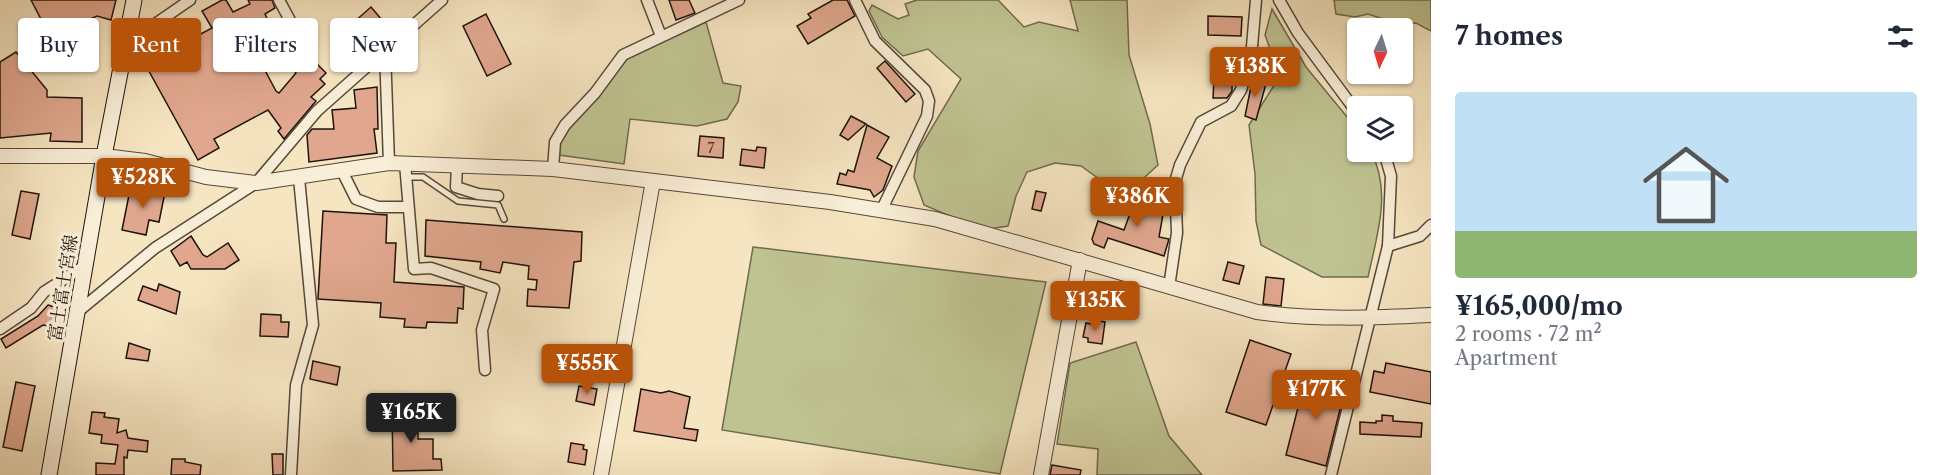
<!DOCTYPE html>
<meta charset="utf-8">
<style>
:root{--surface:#fff;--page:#f2f2f3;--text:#1f2937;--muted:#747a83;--accent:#b45309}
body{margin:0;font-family:"Libre Caslon Text","Noto Serif JP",serif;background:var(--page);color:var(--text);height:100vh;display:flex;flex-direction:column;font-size:22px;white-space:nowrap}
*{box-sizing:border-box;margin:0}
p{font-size:20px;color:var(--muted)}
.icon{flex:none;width:33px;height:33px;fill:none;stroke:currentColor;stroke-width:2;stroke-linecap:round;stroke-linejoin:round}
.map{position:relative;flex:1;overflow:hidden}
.side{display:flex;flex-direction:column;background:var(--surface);width:510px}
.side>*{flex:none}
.banner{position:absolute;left:18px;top:18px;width:570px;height:54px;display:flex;gap:12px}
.needle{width:39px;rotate:184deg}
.tools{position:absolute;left:1347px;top:18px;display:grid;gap:12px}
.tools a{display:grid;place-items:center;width:66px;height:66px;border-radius:6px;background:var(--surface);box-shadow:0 2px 4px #0004;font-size:30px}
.price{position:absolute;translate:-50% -51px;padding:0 14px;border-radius:6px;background:var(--accent);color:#fff;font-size:20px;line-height:39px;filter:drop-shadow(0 2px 3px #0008)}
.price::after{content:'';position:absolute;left:50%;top:36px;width:18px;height:14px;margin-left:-9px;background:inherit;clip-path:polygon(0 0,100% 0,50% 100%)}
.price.current{background:#222;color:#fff}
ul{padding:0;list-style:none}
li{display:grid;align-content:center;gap:12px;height:318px;padding:0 24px}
li span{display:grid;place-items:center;height:186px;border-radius:6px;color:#555}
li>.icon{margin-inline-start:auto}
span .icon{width:108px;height:108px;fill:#fffc;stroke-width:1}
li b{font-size:26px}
h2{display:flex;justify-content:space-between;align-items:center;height:72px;padding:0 24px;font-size:26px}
.chip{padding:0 21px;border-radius:6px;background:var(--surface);box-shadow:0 2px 4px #0004;font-size:21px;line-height:54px}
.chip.current{background:var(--accent);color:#fff}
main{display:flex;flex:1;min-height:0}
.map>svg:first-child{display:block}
.green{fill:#bfc391;stroke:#6f6b4e;stroke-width:1.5}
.building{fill:#e0a78e;stroke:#1f130c;stroke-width:1.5}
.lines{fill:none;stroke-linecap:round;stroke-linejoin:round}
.service-casing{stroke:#554839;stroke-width:8}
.minor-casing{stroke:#554839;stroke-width:13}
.tertiary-casing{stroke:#554839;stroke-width:16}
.secondary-casing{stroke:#1f130c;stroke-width:17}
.service{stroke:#f9eed7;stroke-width:5}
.minor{stroke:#f9eed7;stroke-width:10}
.tertiary{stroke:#f9eed7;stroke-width:14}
.secondary{stroke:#f9eed7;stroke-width:15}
.labels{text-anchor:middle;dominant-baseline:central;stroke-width:6;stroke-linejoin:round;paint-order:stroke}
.number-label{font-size:15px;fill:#4f382c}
.street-label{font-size:18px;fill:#1f130c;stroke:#f9eed7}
</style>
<main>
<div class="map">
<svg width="1431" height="475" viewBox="0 0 1431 475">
<rect width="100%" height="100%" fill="#f6e5c1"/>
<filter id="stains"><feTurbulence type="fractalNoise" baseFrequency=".00333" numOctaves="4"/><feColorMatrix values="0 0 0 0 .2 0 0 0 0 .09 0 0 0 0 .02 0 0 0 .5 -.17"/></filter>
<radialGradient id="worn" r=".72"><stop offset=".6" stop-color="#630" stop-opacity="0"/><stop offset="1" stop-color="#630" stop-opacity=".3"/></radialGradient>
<!-- green -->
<g class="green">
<polygon points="917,0 998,0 1024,27 1039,22 1078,31 1070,0 1127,0 1129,55 1150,124 1158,165 1134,187 1109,186 1081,166 1055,163 1027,172 1016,196 1008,226 982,230 924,205 914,177 918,151 961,79 928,49 903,56 882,37 869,11 872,5 898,19 909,15 905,4"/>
<polygon points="1334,0 1431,0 1431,31 1416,23 1398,24 1368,14 1355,17 1336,14"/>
<path d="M1272,9L1306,67L1357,129L1358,152H1371C1392,191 1377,235 1368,277H1322L1261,245L1256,221L1255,174L1249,125L1280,76L1265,35Z"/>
<polygon points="706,22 723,83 741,86 738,102 727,119 697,126 630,119 624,164 559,155 559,143 576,119 606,87 626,59"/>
<polygon points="753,247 1046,282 1000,474 722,430"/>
<polygon points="1136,342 1169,436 1202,475 1097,475 1098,449 1057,444 1070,363"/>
</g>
<!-- building -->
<g class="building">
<polygon points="31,0 116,0 111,20 97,16 70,28 42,21"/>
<polygon points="222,0 226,0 233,12 250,4 248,0 272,0 275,8 265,14 276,37 253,48 276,91 279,93 296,73 278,50 293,42 301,58 306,53 326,73 320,79 325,84 311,97 316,101 284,139 278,131 281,128 268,110 214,139 219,148 198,160 145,64 212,28 202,11"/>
<polygon points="669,0 689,0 695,13 676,20"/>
<polygon points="833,0 847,0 855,16 808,44 797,26 811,18 808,14"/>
<polygon points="371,7 387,26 350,57 335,39"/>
<polygon points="486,14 511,64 487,76 463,26"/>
<polygon points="1208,16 1242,17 1241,36 1208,35"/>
<polygon points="16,52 47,90 47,97 82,98 82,142 50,141 51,133 0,138 0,62"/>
<polygon points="885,61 915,94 906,102 877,68"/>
<polygon points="1253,77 1267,80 1256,120 1245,116"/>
<polygon points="1214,79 1232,79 1232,91 1227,98 1213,98"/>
<polygon points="377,87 378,129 374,129 377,153 309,162 307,135 312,129 334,129 332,110 356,108 354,90"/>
<polygon points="851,116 866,124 848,140 840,135"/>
<polygon points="867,125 889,137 877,158 892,166 883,190 874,197 870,190 837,184 840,173 846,175 848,170 854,172"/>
<polygon points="700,136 724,138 723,158 698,156"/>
<polygon points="757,147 766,148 764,168 740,165 742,149 756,151"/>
<polygon points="131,185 165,192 159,222 149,220 146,235 122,230"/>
<polygon points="21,191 39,194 30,239 12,235"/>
<polygon points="1036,191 1046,193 1041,211 1032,209"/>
<polygon points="1141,196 1165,203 1159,237 1169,239 1164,256 1108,238 1104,248 1094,244 1092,239 1098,221 1124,230 1132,208 1136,208"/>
<polygon points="323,211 387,215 386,243 396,243 394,282 464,287 463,309 458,308 457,323 427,322 426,328 404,327 405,319 380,317 381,303 318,299"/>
<polygon points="426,220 582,232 581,261 574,262 569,308 527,306 528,289 536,290 537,280 528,279 529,266 503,262 500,273 480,269 481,262 425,256"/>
<polygon points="191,236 203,255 207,257 228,243 239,260 225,269 191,269 187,262 180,266 171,251"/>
<polygon points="1228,262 1244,266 1239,284 1223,280"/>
<polygon points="1266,277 1284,279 1281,306 1263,304"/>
<polygon points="159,284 180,292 176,314 138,300 143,286 157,291"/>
<polygon points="48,305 58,308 55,327 43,325 6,348 1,339 38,316"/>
<polygon points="261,314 281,315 281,322 289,322 288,337 260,336"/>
<polygon points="1092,320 1105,322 1102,344 1088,342 1088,338 1083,337 1086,323 1091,324"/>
<polygon points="1250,340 1291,354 1266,425 1226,412"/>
<polygon points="129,343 150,350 148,361 126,358"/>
<polygon points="313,361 340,367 337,385 310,379"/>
<rect x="570" y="363" width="13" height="14"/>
<polygon points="1386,363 1431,372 1431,404 1370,392 1374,371 1384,373"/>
<polygon points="1306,376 1346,385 1326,466 1286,455"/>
<polygon points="16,382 35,386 22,451 3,447"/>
<polygon points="579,386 597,389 594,405 576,401"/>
<polygon points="641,389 661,393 669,391 690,397 684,428 698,430 696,441 634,431"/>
<polygon points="418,408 418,439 433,439 433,459 441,459 442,470 393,471 392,409"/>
<polygon points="92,412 105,413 104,417 119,419 117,433 126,430 128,438 148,441 147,452 128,450 127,458 124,457 124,475 96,475 96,463 115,464 118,445 101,443 102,435 89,433"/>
<polygon points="1382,415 1393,416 1393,421 1422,423 1421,437 1360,434 1360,422 1376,423 1376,421 1382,421"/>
<polygon points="571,443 584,445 583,449 587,450 585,465 568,462"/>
<polygon points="272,454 283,454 283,475 273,475"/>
<polygon points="172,459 185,459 185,462 201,465 200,475 171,475"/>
<polygon points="1052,465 1081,470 1080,475 1050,475"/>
</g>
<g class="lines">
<defs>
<polyline id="service" points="405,177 423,177 458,201 498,205 504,219"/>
<g id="minor">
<polyline points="279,0 293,26"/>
<polyline points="647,0 661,36"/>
<polyline points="855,0 875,41 925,90 929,101 927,116 882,209"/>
<polyline points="1279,0 1298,33 1358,114"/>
<polyline points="127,37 145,31 190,0"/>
<polyline points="385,51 389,163"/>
<polyline points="405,163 414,269 431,268 494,289 482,330 485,370"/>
<polyline points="457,165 456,187 478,194 498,196"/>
<polyline points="553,169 555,142 565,125 595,93 623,55 739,0"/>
<polyline points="342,171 356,199 378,207 407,207"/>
<polyline points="1388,246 1420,236 1431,225"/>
<polyline points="1169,287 1177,233 1175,182 1180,165 1201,122 1231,106 1241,90 1251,58 1256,0"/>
<polyline points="80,310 155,248 256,183 317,111 442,0"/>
<polyline points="0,329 31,308 44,292 86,265"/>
<polyline points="291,475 296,385 313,325 299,178"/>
<polyline points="1331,475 1388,246 1391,176 1384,152"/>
</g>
<g id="tertiary">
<path d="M0,156H104L145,161L206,177L256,183L389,163L553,169L830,202L935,219L1257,312C1315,320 1373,318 1431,315"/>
<polyline points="601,475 653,181"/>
<polyline points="1041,475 1080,260"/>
</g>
<polyline id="secondary" points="49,475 104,156 134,0"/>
</defs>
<!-- service casing -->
<use href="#service" class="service-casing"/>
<!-- minor casing -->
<use href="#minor" class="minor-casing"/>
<!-- tertiary casing -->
<use href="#tertiary" class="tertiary-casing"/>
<!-- secondary casing -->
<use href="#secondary" class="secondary-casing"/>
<!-- service -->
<use href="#service" class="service"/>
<!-- minor -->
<use href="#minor" class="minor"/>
<!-- tertiary -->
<use href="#tertiary" class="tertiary"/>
<!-- secondary -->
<use href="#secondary" class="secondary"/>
</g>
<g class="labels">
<!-- number labels -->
<g class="number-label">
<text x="711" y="147">7</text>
</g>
<!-- street labels -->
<g class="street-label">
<text transform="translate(63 288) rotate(-81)">富士富士宮線</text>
</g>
</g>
<rect width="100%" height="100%" filter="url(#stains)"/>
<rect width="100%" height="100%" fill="url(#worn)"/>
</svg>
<div class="tools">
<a><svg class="needle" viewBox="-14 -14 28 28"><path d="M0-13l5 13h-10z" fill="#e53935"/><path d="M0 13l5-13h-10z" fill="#747a83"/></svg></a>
<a><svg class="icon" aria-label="layers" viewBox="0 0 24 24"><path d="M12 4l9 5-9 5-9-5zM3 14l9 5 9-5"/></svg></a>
</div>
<b class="price" style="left:1255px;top:98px">¥138K</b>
<b class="price" style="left:143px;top:209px">¥528K</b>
<b class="price" style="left:1137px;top:228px">¥386K</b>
<b class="price" style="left:1095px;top:332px">¥135K</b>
<b class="price" style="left:587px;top:395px">¥555K</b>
<b class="price" style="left:1316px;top:421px">¥177K</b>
<b class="price current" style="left:411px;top:444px">¥165K</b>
<div class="banner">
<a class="chip">Buy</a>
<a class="chip current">Rent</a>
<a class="chip">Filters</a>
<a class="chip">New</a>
</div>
</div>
<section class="side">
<h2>7 homes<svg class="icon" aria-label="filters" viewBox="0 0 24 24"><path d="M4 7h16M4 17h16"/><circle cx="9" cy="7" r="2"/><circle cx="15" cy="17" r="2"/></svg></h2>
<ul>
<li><span style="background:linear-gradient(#bfe0f5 75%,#8fb573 0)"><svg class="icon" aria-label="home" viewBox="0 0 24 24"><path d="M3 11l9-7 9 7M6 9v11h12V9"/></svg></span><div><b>¥165,000/mo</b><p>2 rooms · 72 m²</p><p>Apartment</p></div></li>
</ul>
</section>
</main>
